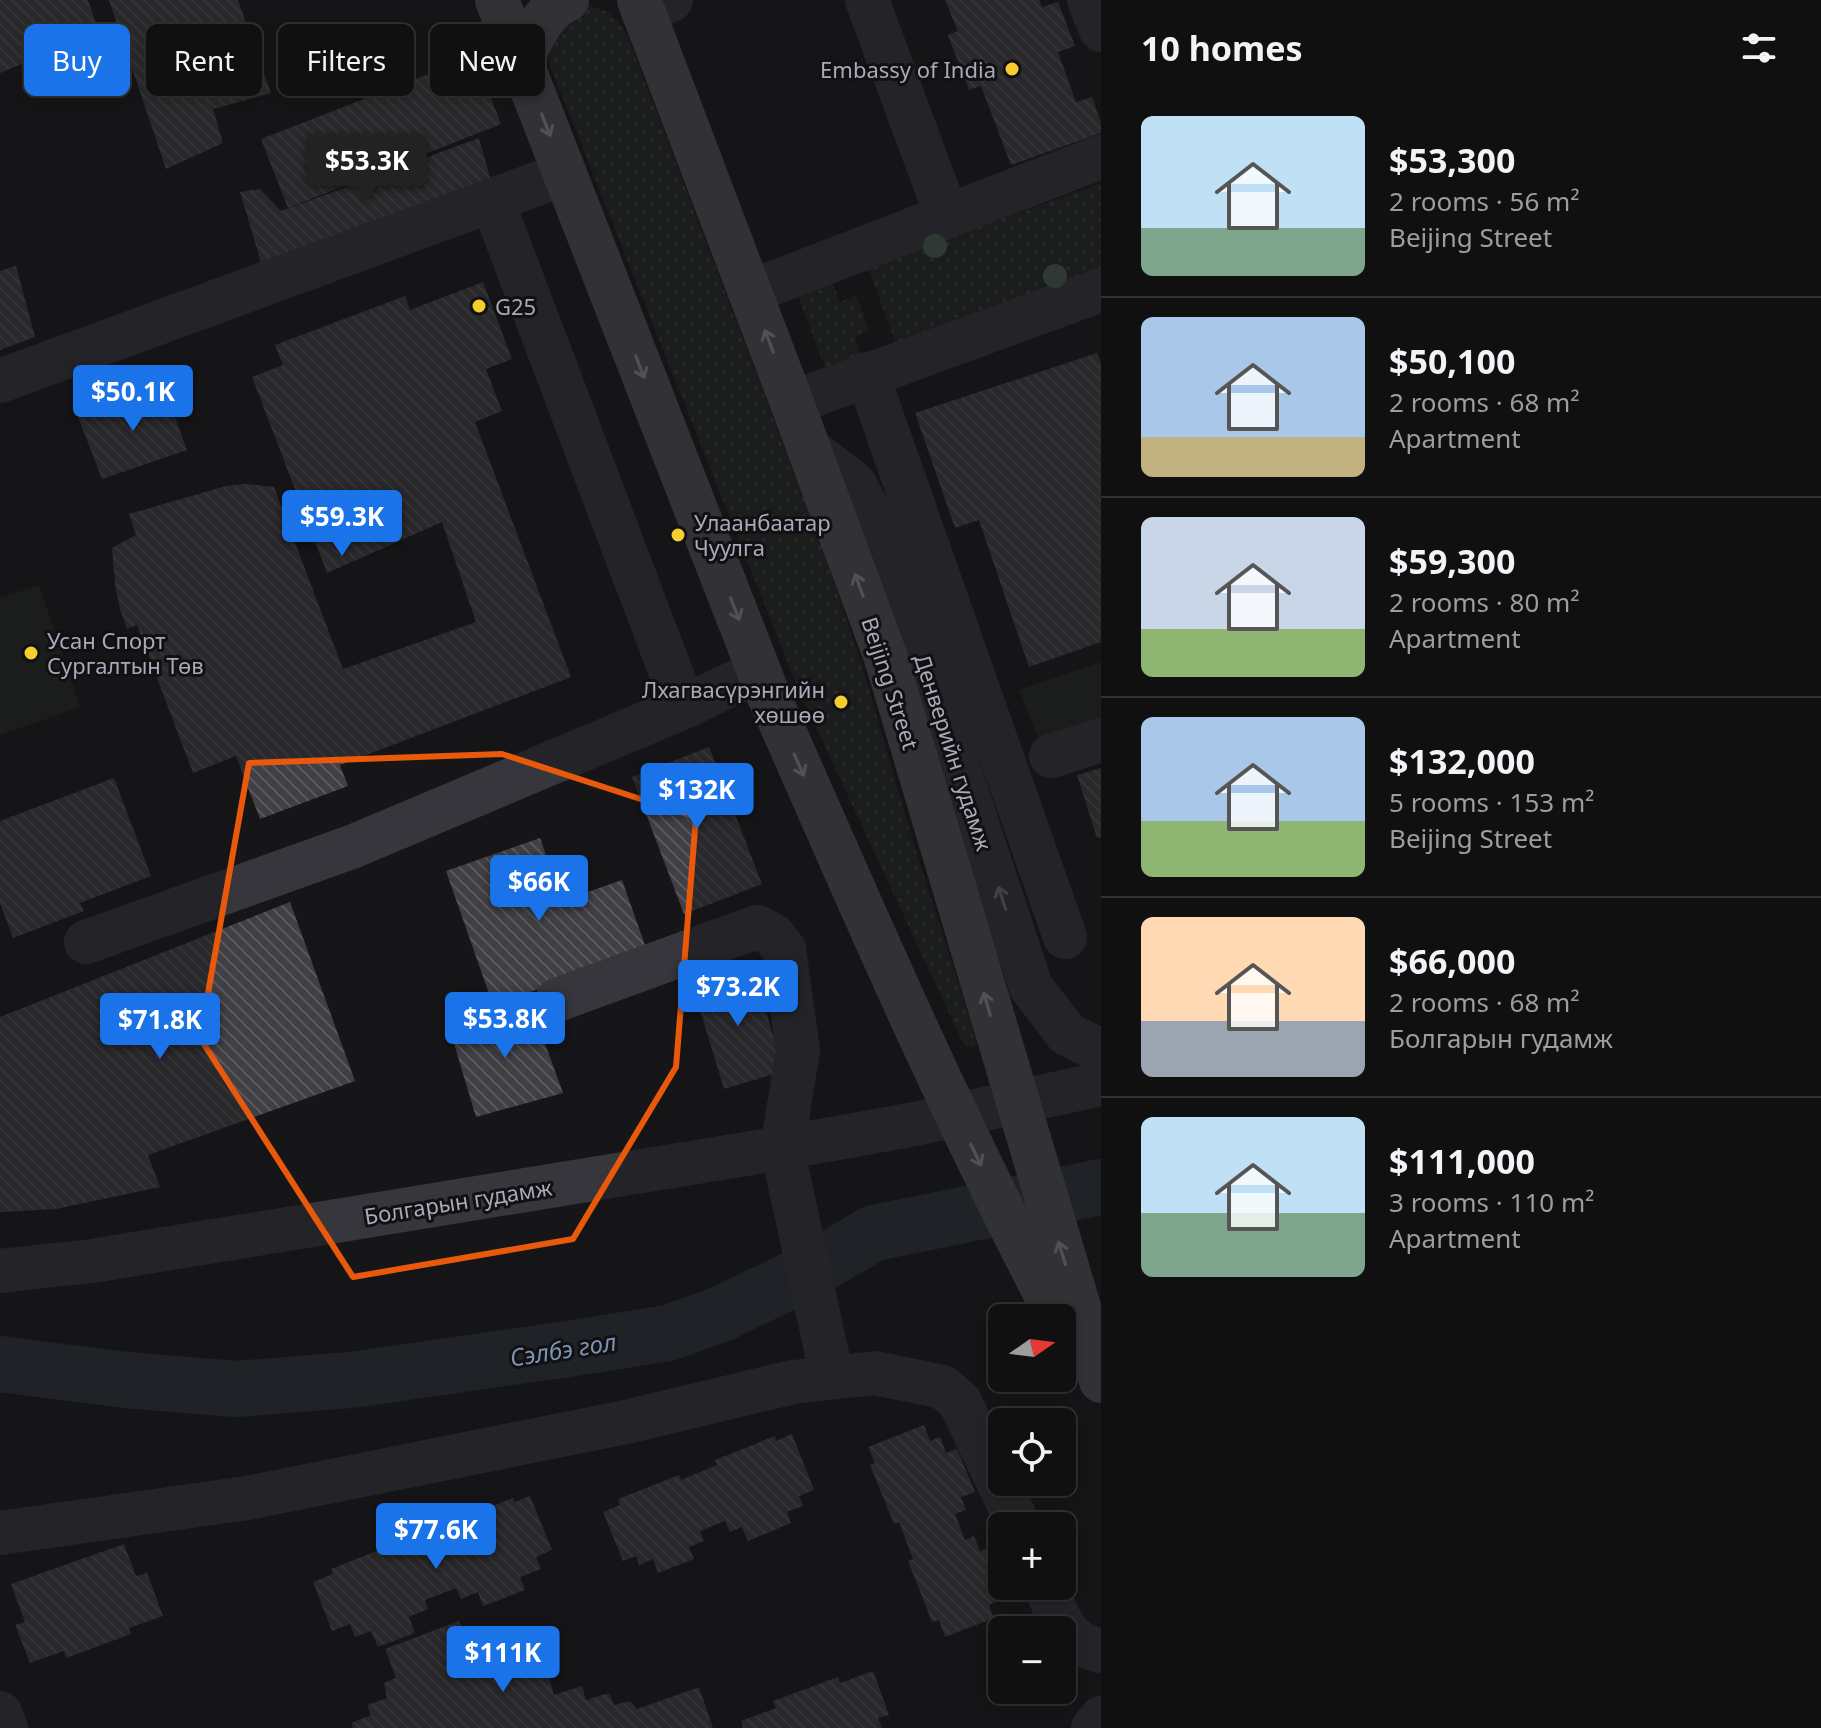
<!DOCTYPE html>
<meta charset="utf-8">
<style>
:root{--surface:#101011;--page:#19191a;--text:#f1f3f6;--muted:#9c9d9f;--line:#303031;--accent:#1a73e8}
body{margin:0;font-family:"Noto Sans",sans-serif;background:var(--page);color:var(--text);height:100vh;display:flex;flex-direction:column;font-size:30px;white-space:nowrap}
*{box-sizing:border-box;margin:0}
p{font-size:26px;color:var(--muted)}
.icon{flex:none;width:44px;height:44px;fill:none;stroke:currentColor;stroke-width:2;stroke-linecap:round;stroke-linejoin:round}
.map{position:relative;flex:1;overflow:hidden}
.sheet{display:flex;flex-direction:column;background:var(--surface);width:720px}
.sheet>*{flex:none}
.hud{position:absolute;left:24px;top:24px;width:760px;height:72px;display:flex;gap:16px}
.needle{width:52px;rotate:76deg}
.tools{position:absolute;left:988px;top:1304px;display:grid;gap:16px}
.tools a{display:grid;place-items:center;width:88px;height:88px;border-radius:12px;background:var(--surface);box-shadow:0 4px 12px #0003,0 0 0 2px var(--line);font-size:40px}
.price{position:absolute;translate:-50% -68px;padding:0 18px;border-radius:8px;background:var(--accent);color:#fff;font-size:26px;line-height:52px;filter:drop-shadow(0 2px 4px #0008)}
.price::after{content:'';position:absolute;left:50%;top:48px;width:24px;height:18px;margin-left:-12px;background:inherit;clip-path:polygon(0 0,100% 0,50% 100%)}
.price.on{background:#222;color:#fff}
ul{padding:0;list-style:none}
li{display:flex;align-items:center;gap:24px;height:200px;padding:0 40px}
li+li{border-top:2px solid var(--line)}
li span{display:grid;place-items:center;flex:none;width:224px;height:160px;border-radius:12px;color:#555}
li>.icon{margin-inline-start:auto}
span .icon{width:96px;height:96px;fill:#fffc;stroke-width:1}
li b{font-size:34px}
h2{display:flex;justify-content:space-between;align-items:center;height:96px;padding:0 40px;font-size:34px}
.pill{padding:0 28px;border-radius:12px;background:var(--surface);box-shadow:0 4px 12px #0003,0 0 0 2px var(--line);font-size:28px;line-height:72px}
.pill.on{background:var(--accent);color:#fff}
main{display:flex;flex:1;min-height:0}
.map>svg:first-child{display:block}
.green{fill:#1f2721}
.park{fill:url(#park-dots)}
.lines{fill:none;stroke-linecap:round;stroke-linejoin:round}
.river{stroke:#2b323b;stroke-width:56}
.building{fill:url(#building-back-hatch)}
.minor{stroke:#36363c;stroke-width:44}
.major{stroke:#52535b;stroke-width:44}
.major-bridge{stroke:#52535b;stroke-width:44}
.tree{fill:#4f6354}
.oneway{stroke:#9699a5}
.oneway2{stroke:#747680}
.marked{fill:none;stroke:#e8590c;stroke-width:6;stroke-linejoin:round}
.poi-dot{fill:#f6ce2e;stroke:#111012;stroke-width:3}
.labels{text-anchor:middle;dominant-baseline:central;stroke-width:6;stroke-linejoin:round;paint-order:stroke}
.poi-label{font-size:22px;fill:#a7aab8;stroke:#111012;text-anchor:start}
.street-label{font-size:22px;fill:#a7aab8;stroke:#111012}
.water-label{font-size:24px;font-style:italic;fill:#7d93b4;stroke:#111012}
</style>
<main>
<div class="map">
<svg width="1101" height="1728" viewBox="0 0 1101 1728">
<defs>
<pattern id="park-dots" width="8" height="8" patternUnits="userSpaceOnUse" patternTransform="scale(2)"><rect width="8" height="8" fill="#1f2721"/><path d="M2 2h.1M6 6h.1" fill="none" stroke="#3d443f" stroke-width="1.8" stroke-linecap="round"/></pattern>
<pattern id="building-back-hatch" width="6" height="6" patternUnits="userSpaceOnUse" patternTransform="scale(2)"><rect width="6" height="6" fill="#403f44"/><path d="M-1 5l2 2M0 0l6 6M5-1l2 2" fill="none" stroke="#59585d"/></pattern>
</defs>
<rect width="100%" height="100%" fill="#161517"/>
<!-- green -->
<g class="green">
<polygon points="39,585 80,707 0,735 0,598"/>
<polygon points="1101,662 1101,725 1041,745 1019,690"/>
</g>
<!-- park -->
<g class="park">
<polygon points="589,5 610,13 626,32 820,541 861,662 915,848 975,1035 976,1043 973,1048 967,1046 962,1041 797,686 545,53 546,36 582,6"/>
<polygon points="1101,183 1101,271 896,344 868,267"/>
<polygon points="829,274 840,302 856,295 869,330 855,336 862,358 826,370 795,288"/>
</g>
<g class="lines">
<!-- river -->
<polyline class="river" points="0,1364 126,1380 235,1389 351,1380 568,1349 668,1333 721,1314 802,1275 874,1233 1101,1187"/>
</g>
<!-- building -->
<g class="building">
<polygon points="0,0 88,0 99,32 0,73"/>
<polygon points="109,0 238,0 271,93 213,109 223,143 166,169"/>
<polygon points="945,0 1039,0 1042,7 1058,2 1075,46 1058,52 1076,102 1092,97 1101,123 1101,133 1011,165 981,86 969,90 948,35 958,31"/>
<polygon points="475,56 501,124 288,208 261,139"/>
<polygon points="479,138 493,189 239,270 261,262 240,192 260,189 281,211"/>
<polygon points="16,266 35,337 0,350 0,271"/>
<polygon points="483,282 512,359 486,369 502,411 475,422 571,677 340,765 348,786 260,819 236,756 193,773 137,625 127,629 120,609 115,584 112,548 136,535 129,514 226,486 246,484 274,487 343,669 476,622 442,522 327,573 252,377 283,365 275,345 405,296 410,310"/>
<polygon points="1097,353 1101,363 1101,642 1029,667 979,520 955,528 915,413"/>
<polygon points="163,385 187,450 102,479 78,417"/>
<polygon points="709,747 762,884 684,914 632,777"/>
<polygon points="1101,768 1101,837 1097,838 1077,775"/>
<polygon points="114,778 151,876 80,903 84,911 13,938 0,903 0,821"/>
<polygon points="540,838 562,901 622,880 647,951 493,1005 446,871"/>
<polygon points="290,902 355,1081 148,1155 160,1187 56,1209 0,1212 0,1017"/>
<polygon points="752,966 784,1071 724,1089 692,984"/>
<polygon points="529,1000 563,1093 476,1117 449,1027"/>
<polygon points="924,1425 930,1441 940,1437 946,1453 957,1449 975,1492 961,1497 966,1510 955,1514 965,1540 974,1536 980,1551 992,1547 1002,1572 1002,1584 992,1588 998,1601 989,1605 994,1618 945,1637 939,1620 932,1622 908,1561 913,1559 899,1522 894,1524 870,1465 875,1463 868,1447"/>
<polygon points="792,1434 814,1490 799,1496 803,1506 787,1512 791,1523 748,1541 742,1527 730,1532 725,1521 700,1531 704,1541 689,1547 694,1559 658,1573 653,1559 639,1565 636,1556 623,1561 603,1512 620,1505 618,1499 679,1475 681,1480 717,1465 715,1460 775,1436 776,1441"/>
<polygon points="530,1496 552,1550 536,1557 541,1569 520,1577 525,1590 483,1606 478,1592 461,1599 456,1588 425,1600 428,1609 409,1617 415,1633 378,1647 371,1631 355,1637 350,1624 332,1631 313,1582 333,1574 331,1569 404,1540 406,1546 436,1534 434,1529 513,1498 515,1502"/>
<polygon points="124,1544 136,1576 147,1573 163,1616 129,1628 131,1634 66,1658 64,1651 30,1663 15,1625 25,1622 11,1584"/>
<polygon points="459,1621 471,1652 486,1647 492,1661 514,1653 519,1666 543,1657 554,1695 582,1686 586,1700 609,1693 614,1705 630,1701 637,1709 699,1687 713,1728 353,1728 351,1723 371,1715 367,1705 387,1698 384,1683 396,1678 385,1649"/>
<polygon points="873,1671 889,1715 878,1718 882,1728 743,1728 741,1721 776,1708 773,1701 838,1677 840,1683"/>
</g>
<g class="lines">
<!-- minor -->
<g class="minor">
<polyline points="867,0 947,216"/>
<polyline points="1089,0 1101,30"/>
<polyline points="643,12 671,0"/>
<polyline points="492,200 684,707"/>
<polyline points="750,292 1101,157"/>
<polyline points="867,374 1065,937"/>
<polyline points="0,381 564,174"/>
<polyline points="792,403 1101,290"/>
<polyline points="809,449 854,483 882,536 1031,987 1067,1034 1101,1051"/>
<polyline points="1051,756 1101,740"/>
<polyline points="86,942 354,846 684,707 759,671"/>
<polyline points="557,1000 757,927 773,935 784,949 798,1051 782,1148 832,1377"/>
<polyline points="0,1271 92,1261 782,1148 915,1124 1101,1084"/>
<polyline points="0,1533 247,1498 626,1422 793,1382 875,1373 943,1387 960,1402 1019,1526"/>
<path d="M1046,1586C1058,1618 1064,1642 1101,1651"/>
<polyline points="0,1713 6,1728"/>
<polyline points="1093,1728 1101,1718"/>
</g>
<!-- major -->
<g class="major">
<polyline points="497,0 768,694"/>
<polyline points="639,0 792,403 886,658"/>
<path d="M521,60C532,38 543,10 567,0"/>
</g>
<!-- major-bridge -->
<g class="major-bridge">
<polyline points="886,658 1101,1381"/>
<path d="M768,694C860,904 951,1115 1058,1318"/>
</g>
</g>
<!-- trees -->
<g class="tree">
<circle cx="935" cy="246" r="12"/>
<circle cx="1055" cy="276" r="12"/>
</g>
<!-- one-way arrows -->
<defs><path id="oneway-shaft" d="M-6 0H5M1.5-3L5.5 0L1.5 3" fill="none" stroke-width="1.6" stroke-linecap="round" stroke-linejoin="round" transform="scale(2)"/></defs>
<g class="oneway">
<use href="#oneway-shaft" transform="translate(546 125) rotate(69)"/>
<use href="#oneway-shaft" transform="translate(769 341) rotate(-111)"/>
<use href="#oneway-shaft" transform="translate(640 367) rotate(69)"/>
<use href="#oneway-shaft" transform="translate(859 585) rotate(-110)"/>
<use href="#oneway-shaft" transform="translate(735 609) rotate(68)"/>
<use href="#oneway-shaft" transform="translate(799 765) rotate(66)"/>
<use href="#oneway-shaft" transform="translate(987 1004) rotate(-106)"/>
<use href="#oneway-shaft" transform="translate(976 1155) rotate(64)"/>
<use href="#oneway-shaft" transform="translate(1062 1253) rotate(-107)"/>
</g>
<use class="oneway2" href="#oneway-shaft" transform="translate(1002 898) rotate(-108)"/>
<!-- marked area -->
<path d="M0 0H1101V1728H0ZM502,754L696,817L676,1067L573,1239L353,1277L200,1038L249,763Z" fill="#161517" fill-opacity=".55" fill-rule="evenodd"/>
<path class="marked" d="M502,754L696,817L676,1067L573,1239L353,1277L200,1038L249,763Z"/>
<!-- markers -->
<g class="poi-dot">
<circle cx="1012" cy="69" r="8"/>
<circle cx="479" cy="306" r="8"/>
<circle cx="678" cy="535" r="8"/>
<circle cx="31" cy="653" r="8"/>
<circle cx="841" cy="702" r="8"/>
</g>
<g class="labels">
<!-- poi labels -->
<g class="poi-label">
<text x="996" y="69" text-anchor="end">Embassy of India</text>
<text x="495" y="306">G25</text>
<text x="694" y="522">Улаанбаатар<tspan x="694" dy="25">Чуулга</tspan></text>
<text x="47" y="640">Усан Спорт<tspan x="47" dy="25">Сургалтын Төв</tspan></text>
<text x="825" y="689" text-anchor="end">Лхагвасүрэнгийн<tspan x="825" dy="25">хөшөө</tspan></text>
</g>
<!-- street labels -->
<g class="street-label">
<text transform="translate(891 683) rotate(72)">Beijing Street</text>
<text transform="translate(954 752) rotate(72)">Денверийн гудамж</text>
<text transform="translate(458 1201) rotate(-9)">Болгарын гудамж</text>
</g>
<!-- water labels -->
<g class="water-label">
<text transform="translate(563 1349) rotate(-9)">Сэлбэ гол</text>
</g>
</g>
</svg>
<div class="tools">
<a><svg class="needle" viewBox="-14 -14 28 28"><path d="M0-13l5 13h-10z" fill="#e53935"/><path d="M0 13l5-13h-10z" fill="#9c9d9f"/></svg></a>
<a><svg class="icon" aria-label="locate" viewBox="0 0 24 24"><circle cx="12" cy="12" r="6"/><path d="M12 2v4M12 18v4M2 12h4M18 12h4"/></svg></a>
<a>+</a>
<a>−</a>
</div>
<b class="price on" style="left:367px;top:202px">$53.3K</b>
<b class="price" style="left:133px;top:433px">$50.1K</b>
<b class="price" style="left:342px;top:558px">$59.3K</b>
<b class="price" style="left:697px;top:831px">$132K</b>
<b class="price" style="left:539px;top:923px">$66K</b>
<b class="price" style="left:738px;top:1028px">$73.2K</b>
<b class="price" style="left:505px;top:1060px">$53.8K</b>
<b class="price" style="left:160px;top:1061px">$71.8K</b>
<b class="price" style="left:436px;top:1571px">$77.6K</b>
<b class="price" style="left:503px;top:1694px">$111K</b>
<div class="hud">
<a class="pill on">Buy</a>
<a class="pill">Rent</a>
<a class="pill">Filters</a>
<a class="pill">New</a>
</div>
</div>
<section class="sheet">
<h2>10 homes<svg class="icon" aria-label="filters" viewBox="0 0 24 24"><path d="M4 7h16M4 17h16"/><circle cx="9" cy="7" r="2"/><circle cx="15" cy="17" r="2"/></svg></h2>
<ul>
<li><span style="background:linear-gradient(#bfe0f5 70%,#7fa58c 0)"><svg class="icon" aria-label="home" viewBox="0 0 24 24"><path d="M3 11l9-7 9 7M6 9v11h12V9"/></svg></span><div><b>$53,300</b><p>2 rooms · 56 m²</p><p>Beijing Street</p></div></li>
<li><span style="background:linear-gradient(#a9c7e8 75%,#c2b280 0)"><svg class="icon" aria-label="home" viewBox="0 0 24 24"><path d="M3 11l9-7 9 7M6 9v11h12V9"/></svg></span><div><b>$50,100</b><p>2 rooms · 68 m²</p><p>Apartment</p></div></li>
<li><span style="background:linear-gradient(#c9d6e8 70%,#8fb573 0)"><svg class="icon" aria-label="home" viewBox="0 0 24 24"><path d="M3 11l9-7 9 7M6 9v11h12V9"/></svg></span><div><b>$59,300</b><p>2 rooms · 80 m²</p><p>Apartment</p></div></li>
<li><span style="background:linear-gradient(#a9c7e8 65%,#8fb573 0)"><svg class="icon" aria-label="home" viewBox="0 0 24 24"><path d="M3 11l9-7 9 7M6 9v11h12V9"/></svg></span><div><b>$132,000</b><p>5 rooms · 153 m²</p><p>Beijing Street</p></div></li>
<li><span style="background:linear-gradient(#ffd9b3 65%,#9aa5b1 0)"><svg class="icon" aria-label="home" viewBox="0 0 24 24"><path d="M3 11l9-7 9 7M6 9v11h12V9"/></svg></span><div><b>$66,000</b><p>2 rooms · 68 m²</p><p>Болгарын гудамж</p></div></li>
<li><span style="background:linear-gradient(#bfe0f5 60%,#7fa58c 0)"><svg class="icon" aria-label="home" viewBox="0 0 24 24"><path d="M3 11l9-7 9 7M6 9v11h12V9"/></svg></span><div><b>$111,000</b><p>3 rooms · 110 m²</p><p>Apartment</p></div></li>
</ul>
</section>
</main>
